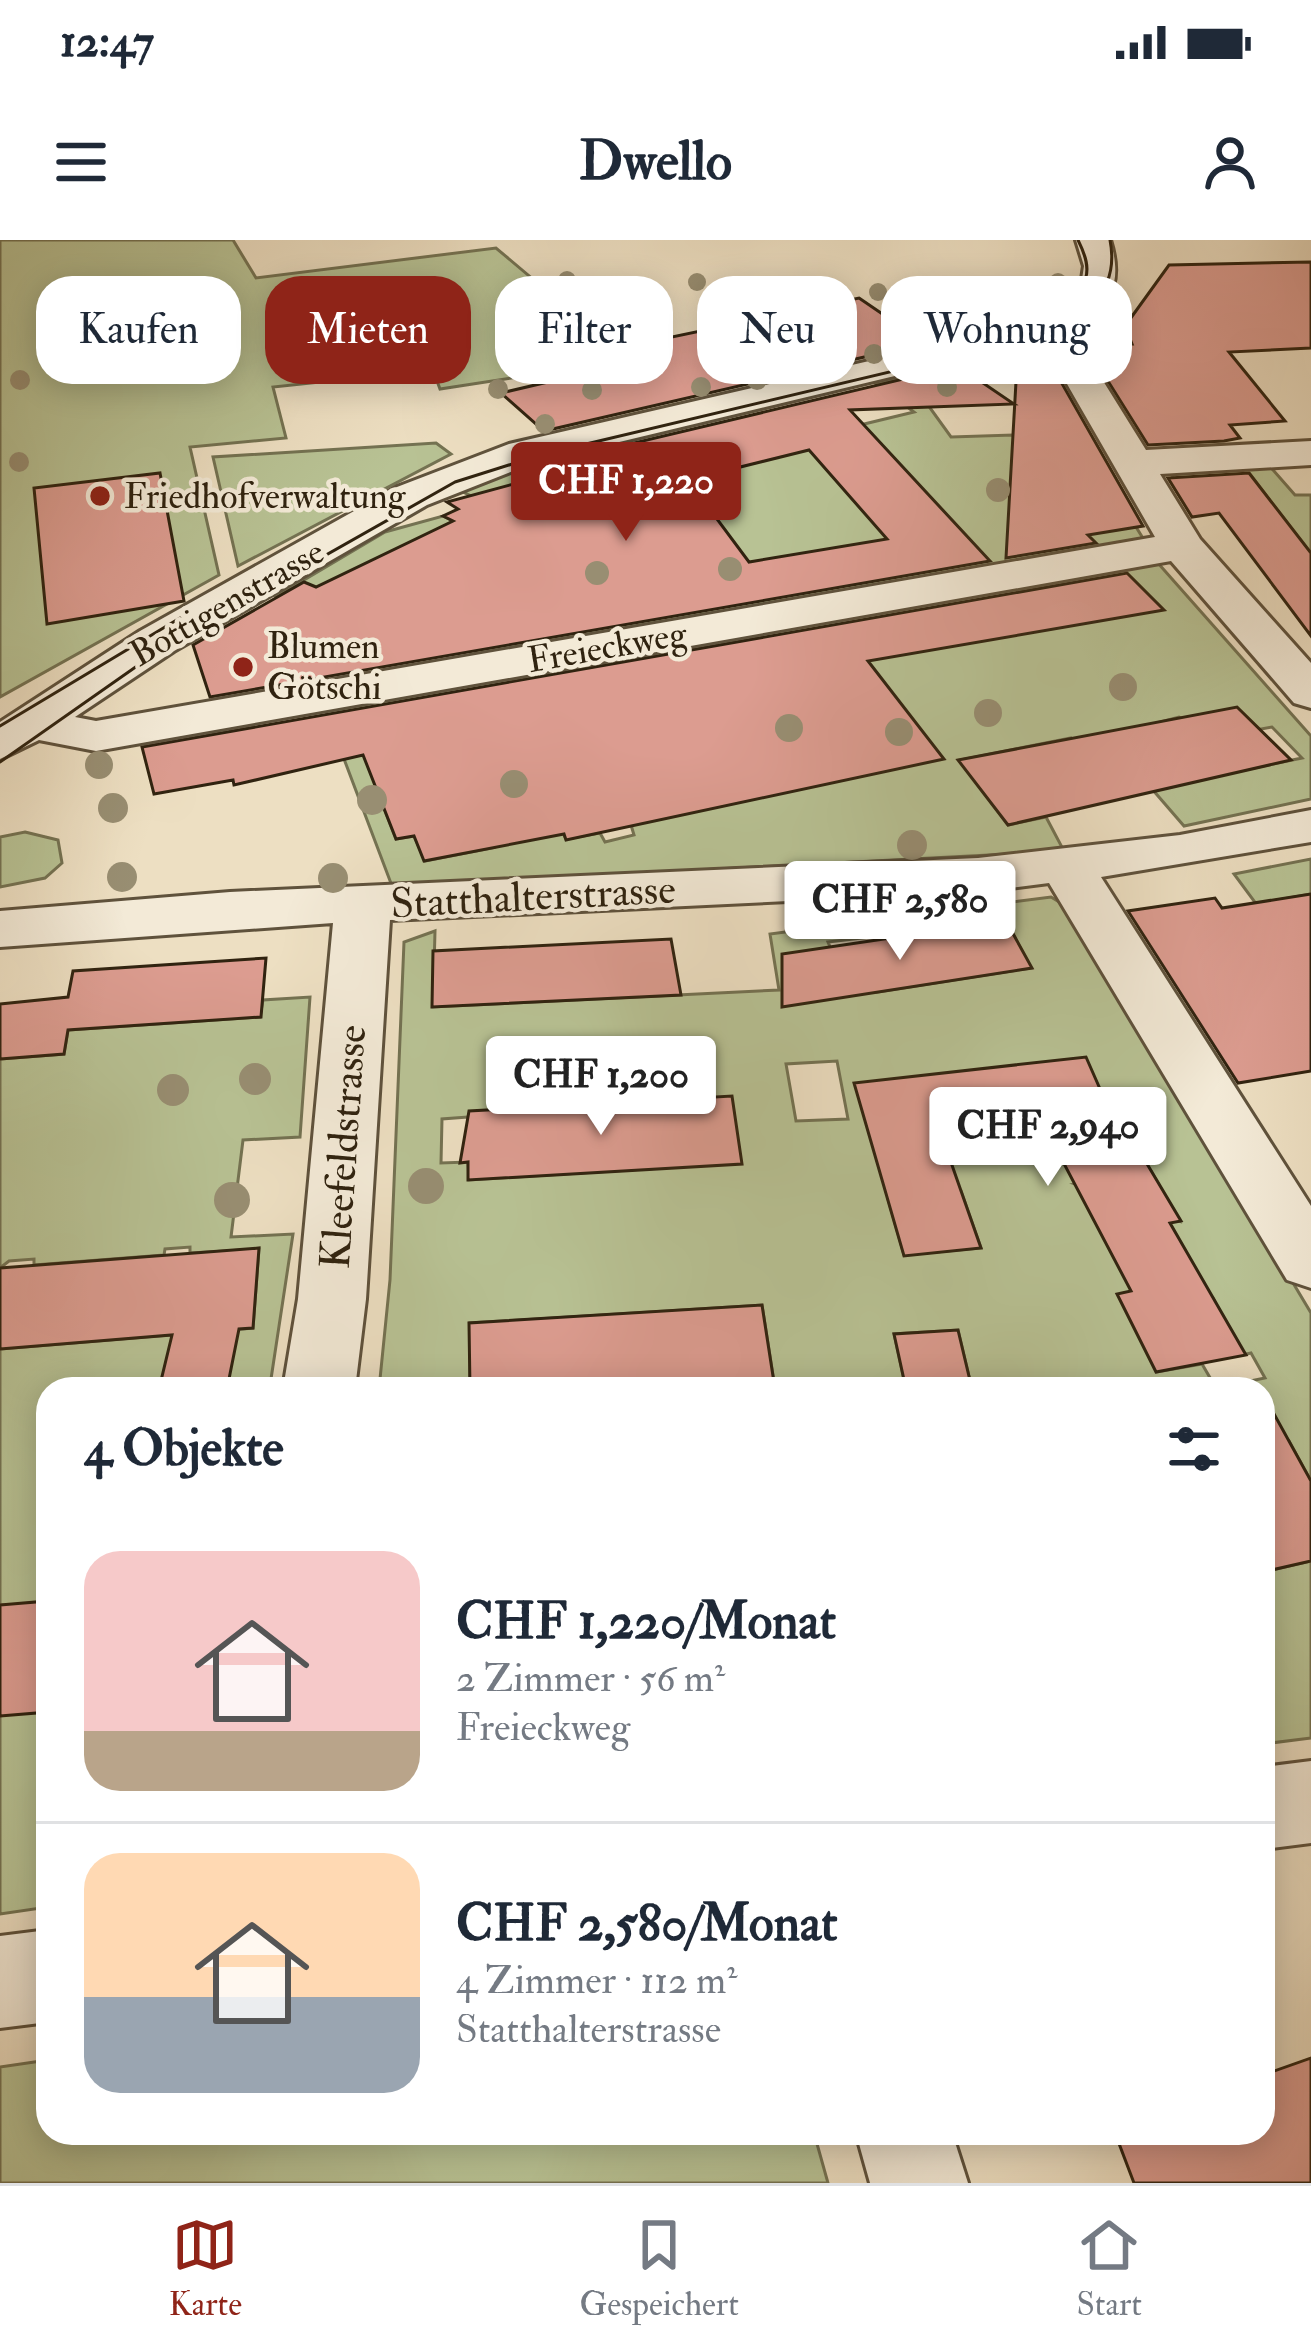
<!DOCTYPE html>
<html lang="de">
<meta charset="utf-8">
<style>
:root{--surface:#fff;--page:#f2f2f3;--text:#1f2937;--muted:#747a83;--line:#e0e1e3;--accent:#8f2418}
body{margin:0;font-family:"IM FELL Double Pica",serif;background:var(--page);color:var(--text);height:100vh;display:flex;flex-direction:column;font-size:45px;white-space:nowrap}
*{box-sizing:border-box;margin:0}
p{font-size:39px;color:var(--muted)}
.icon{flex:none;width:66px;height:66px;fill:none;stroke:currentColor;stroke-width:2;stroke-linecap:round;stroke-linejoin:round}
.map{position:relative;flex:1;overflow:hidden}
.side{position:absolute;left:36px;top:1137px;width:1239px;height:768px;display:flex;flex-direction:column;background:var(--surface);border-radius:36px;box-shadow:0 6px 30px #0003}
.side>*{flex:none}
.hud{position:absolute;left:36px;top:36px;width:1239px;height:108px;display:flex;gap:24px}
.price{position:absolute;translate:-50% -102px;padding:0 27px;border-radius:12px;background:#fff;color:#222;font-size:39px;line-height:78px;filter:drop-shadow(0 3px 6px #0008)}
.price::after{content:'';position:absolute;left:50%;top:72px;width:36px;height:27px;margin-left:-18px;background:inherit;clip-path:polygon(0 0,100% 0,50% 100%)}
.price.on{background:var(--accent);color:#fff}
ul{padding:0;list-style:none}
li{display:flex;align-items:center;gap:36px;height:300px;padding:0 48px}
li+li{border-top:3px solid var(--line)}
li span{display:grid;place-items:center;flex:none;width:336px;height:240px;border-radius:36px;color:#555}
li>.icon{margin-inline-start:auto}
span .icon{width:144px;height:144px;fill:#fffc;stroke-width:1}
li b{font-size:51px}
h2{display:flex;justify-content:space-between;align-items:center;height:144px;padding:0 48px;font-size:51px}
.tag{padding:0 42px;border-radius:36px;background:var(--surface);box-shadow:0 6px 30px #0003;font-size:42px;line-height:108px}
.tag.on{background:var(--accent);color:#fff}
.status{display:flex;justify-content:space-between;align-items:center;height:84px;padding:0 60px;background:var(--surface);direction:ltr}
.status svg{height:33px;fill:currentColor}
header{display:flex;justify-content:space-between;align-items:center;height:156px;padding:0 48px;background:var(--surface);font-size:54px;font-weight:700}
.menu{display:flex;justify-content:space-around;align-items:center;height:168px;border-top:3px solid var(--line);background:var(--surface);font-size:33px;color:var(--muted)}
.menu a{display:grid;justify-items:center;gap:6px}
.menu .on{color:var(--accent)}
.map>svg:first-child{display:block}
.green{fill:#b8c294;stroke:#747252;stroke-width:3;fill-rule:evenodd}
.building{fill:#dc9c90;stroke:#302310;stroke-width:3;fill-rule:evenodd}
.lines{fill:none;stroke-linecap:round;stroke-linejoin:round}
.minor-casing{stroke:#5f523c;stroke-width:6}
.minor{fill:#f3ead7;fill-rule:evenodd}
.tram{stroke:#302310;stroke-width:3}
.tree{fill:#988e72}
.poi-dot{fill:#8f2418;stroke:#f3ead7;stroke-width:4.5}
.labels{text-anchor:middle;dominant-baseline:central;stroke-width:9;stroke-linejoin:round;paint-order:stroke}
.far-poi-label{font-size:36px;fill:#302310;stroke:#f3ead7;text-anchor:start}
.far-street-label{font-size:36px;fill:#302310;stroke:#f3ead7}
.street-label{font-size:42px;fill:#302310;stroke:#f3ead7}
</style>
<div class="status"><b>12:47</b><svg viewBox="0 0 49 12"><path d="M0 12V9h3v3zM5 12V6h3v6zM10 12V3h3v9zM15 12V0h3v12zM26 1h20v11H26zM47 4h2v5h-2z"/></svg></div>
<header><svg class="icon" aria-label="menu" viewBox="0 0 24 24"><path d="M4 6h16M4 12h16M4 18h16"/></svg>Dwello<svg class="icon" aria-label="person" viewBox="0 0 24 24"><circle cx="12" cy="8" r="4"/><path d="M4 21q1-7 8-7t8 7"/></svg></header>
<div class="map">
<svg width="1311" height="1943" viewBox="0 0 1311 1943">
<rect width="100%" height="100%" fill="#eddfc2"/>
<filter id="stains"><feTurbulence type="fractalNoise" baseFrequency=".00167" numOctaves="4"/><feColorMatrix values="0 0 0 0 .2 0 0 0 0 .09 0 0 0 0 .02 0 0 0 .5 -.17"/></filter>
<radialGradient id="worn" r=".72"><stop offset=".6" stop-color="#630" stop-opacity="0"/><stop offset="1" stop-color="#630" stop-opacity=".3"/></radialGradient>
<!-- green -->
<g class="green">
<polygon points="0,0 233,0 256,38 496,8 629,120 440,149 433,130 273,147 286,198 190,207 219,335 0,457"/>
<path d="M907,136L951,197L1013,195L1018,208L1106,238L1144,300L479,420L464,389L277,356L385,292L443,276L500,304L473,257L459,250L549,219L592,260C643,249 707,246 748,212L914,172L875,143Z"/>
<polygon points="436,203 451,214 238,326 213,217"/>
<polygon points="1267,223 1295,255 1311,255 1311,314 1250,234 1186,261 1170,232"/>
<path d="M1157,322L1311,496V559L1184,586L1139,534L1107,540L1071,498L960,520L1008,585L1046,577L1064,611L392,646L324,466ZM1179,477L1218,497L1272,487L1302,518L1215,536L1160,482ZM545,556L631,585L634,595L605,602L600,593L566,599ZM385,571L491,608L425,621L414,596L396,599Z"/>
<polygon points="25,592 58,600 62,623 45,638 0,647 0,597"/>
<polygon points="1311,619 1311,654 1266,662 1311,738 1234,634"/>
<path d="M1051,657L1069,668L1311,1073V1241L1289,1201L1263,1206V1149H972L958,1090L894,1094L906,1149H766L775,1148L762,1065L470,1083V1149H379L390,1040L404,702L435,691L433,767L779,750L770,694ZM1006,681L1031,728L877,752L866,732L842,735L828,702ZM837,821L848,879L796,881L786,824ZM468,877L742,923L469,940L468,922L441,923L442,879ZM1151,931L1179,981L1075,944ZM961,951L981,1008L904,1015L888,959ZM1213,1058L1242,1115L1251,1113L1265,1138L1216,1148L1202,1124L1157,1132L1161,1068Z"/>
<polygon points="310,757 300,897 243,900 231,997 293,994 271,1139 162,1140 159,1149 48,1149 48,1667 0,1674 0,1407 7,1365 0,1365 0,1109 253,1088 259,1009 190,1013 190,1007 165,1009 164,1015 34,1025 34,1019 9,1021 0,1028 0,819 64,814 68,790 260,777 263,760"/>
<polygon points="1311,1321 1311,1498 1263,1504 1263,1332"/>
<polygon points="48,1820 48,1893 814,1893 828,1943 0,1943 0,1827"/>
</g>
<!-- building -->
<g class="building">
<polygon points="1311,22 1311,108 1229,112 1285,181 1230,185 1240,198 1224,201 1148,205 1096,122 1121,121 1113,104 1132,104 1125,86 1169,25"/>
<polygon points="859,58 925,103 544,191 501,153 659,116 643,103"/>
<polygon points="1039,123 1056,133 1143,286 1088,295 1096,303 1006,318 1017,124"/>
<path d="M958,126L1014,164L850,170L990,321L210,457L193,405L304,342L316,347L453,281L443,276L458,269L447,262L584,225L575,217ZM809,210L887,299L749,322L688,240Z"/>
<polygon points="160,233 184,361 47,384 34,248"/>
<polygon points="1249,233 1311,313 1311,396 1219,273 1192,277 1168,238"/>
<polygon points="1127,333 1164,370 868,421 944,519 566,600 564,594 424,621 414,596 396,599 363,515 234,545 233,540 154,554 142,507"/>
<polygon points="1237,467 1291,520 1008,585 958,520"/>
<polygon points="1311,654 1311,831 1238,843 1128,671 1215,658 1222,668"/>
<polygon points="1006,681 1032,728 782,767 782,714"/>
<polygon points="671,699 681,755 432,767 433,711"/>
<polygon points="266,718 261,777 68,790 64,814 0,819 0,764 68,757 73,731"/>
<polygon points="1086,817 1122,899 1131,897 1181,981 1170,983 1246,1115 1156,1132 1117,1054 1131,1051 1040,878 939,888 981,1008 904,1016 854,843"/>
<polygon points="732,856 742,924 468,940 468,922 460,923 469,871"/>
<polygon points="259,1008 253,1088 239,1089 227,1149 159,1149 172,1095 0,1109 0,1028"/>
<polygon points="762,1065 775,1149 470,1149 469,1083"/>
<polygon points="958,1090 972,1149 906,1149 894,1094"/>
<polygon points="1263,1154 1311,1241 1311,1321 1263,1332"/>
<polygon points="48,1361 48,1472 0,1476 0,1365"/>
<polygon points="1311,1818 1311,1943 1134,1943 1115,1893 1263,1893 1263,1835"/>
</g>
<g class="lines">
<defs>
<g id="minor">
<path d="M1076,0H1110C1127,54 1102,76 1052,94L1087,115L1146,210L1311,201V225L1160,234L1200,299L1311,423V468L1294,463L1171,321L96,511L39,500L0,519V482L140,391L397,247L509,204L986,94L1053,69L1081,46L1084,26ZM1020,106L1059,130L1155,297L96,481L75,477L174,411L427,265L536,222Z"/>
<polygon points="1311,570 1311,602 1101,637 1311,966 1311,1048 1287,1040 1049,643 978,652 390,680 366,1059 355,1149 283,1149 298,1059 333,683 0,707 0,671 230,652 978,618 1180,595"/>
<polygon points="1311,1521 1311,1603 1263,1609 1263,1527"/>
<polygon points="48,1690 48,1782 0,1788 0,1696"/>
<polygon points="856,1893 952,1893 968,1943 870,1943"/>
</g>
</defs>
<!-- minor casing -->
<use href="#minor" class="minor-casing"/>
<!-- minor -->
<use href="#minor" class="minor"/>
<!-- tram -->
<g class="tram">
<path d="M1062,70C1087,43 1095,34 1078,0"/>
<polyline points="0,486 180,378"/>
<path d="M0,522L167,405L455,242L544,214L1033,98C1080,79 1121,56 1110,0"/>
</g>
</g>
<!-- trees -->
<g class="tree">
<circle cx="567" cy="40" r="9"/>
<circle cx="697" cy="42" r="9"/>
<circle cx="1058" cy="42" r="9"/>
<circle cx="956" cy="49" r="9"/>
<circle cx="878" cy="52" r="9"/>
<circle cx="637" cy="53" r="9"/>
<circle cx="1116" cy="62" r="9"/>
<circle cx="1013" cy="71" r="10"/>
<circle cx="874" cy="114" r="10"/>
<circle cx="831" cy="124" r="10"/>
<circle cx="20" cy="140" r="10"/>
<circle cx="757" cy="140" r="10"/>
<circle cx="701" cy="147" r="10"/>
<circle cx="947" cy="147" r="10"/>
<circle cx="498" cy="149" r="10"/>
<circle cx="592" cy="150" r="10"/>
<circle cx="545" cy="184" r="10"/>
<circle cx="19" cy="222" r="10"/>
<circle cx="998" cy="250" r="12"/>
<circle cx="730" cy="329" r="12"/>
<circle cx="597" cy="333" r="12"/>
<circle cx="1123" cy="447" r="14"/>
<circle cx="988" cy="473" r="14"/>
<circle cx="789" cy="488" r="14"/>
<circle cx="899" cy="492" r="14"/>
<circle cx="99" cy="525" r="14"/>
<circle cx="514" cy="544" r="14"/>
<circle cx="372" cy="560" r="15"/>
<circle cx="113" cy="568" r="15"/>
<circle cx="912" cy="605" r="15"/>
<circle cx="122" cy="637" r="15"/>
<circle cx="333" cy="638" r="15"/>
<circle cx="255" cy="839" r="16"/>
<circle cx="173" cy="850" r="16"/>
<circle cx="426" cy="946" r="18"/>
<circle cx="232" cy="960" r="18"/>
</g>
<!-- markers -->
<g class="poi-dot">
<circle cx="100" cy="256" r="12"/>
<circle cx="243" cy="427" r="12"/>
</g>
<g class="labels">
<!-- far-poi labels -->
<g class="far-poi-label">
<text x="124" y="256">Friedhofverwaltung</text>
<text x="267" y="406">Blumen<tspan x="267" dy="41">Götschi</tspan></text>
</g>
<!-- far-street labels -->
<g class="far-street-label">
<text transform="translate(227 363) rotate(-30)">Bottigenstrasse</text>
<text transform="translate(607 407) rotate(-10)">Freieckweg</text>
</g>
<!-- street labels -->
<g class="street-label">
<text transform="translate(533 657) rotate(-3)">Statthalterstrasse</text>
<text transform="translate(344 907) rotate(-86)">Kleefeldstrasse</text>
</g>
</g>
<rect width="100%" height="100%" filter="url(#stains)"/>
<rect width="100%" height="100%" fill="url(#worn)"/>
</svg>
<b class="price on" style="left:626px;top:304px">CHF 1,220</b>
<b class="price" style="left:900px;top:723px">CHF 2,580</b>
<b class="price" style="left:601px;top:898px">CHF 1,200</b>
<b class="price" style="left:1048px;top:949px">CHF 2,940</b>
<div class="hud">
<a class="tag">Kaufen</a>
<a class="tag on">Mieten</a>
<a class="tag">Filter</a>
<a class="tag">Neu</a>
<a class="tag">Wohnung</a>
</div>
<section class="side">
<h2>4 Objekte<svg class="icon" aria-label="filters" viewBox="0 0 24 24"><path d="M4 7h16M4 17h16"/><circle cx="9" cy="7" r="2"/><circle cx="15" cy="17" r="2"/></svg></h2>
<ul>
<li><span style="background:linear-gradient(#f6c9c9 75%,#b9a48a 0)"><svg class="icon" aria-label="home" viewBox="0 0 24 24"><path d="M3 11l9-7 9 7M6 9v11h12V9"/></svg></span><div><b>CHF 1,220/Monat</b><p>2 Zimmer · 56 m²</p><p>Freieckweg</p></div></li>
<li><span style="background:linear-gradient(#ffd9b3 60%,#9aa5b1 0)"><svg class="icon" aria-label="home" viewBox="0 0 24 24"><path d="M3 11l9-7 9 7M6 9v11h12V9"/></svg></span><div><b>CHF 2,580/Monat</b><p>4 Zimmer · 112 m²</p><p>Statthalterstrasse</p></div></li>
</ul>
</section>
</div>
<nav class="menu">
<a class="on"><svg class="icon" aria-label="map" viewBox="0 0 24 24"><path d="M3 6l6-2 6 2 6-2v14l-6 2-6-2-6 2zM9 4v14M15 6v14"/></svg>Karte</a>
<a><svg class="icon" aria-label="saved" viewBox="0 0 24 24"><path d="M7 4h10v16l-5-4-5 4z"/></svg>Gespeichert</a>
<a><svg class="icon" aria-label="home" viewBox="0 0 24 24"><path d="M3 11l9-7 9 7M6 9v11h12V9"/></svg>Start</a>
</nav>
